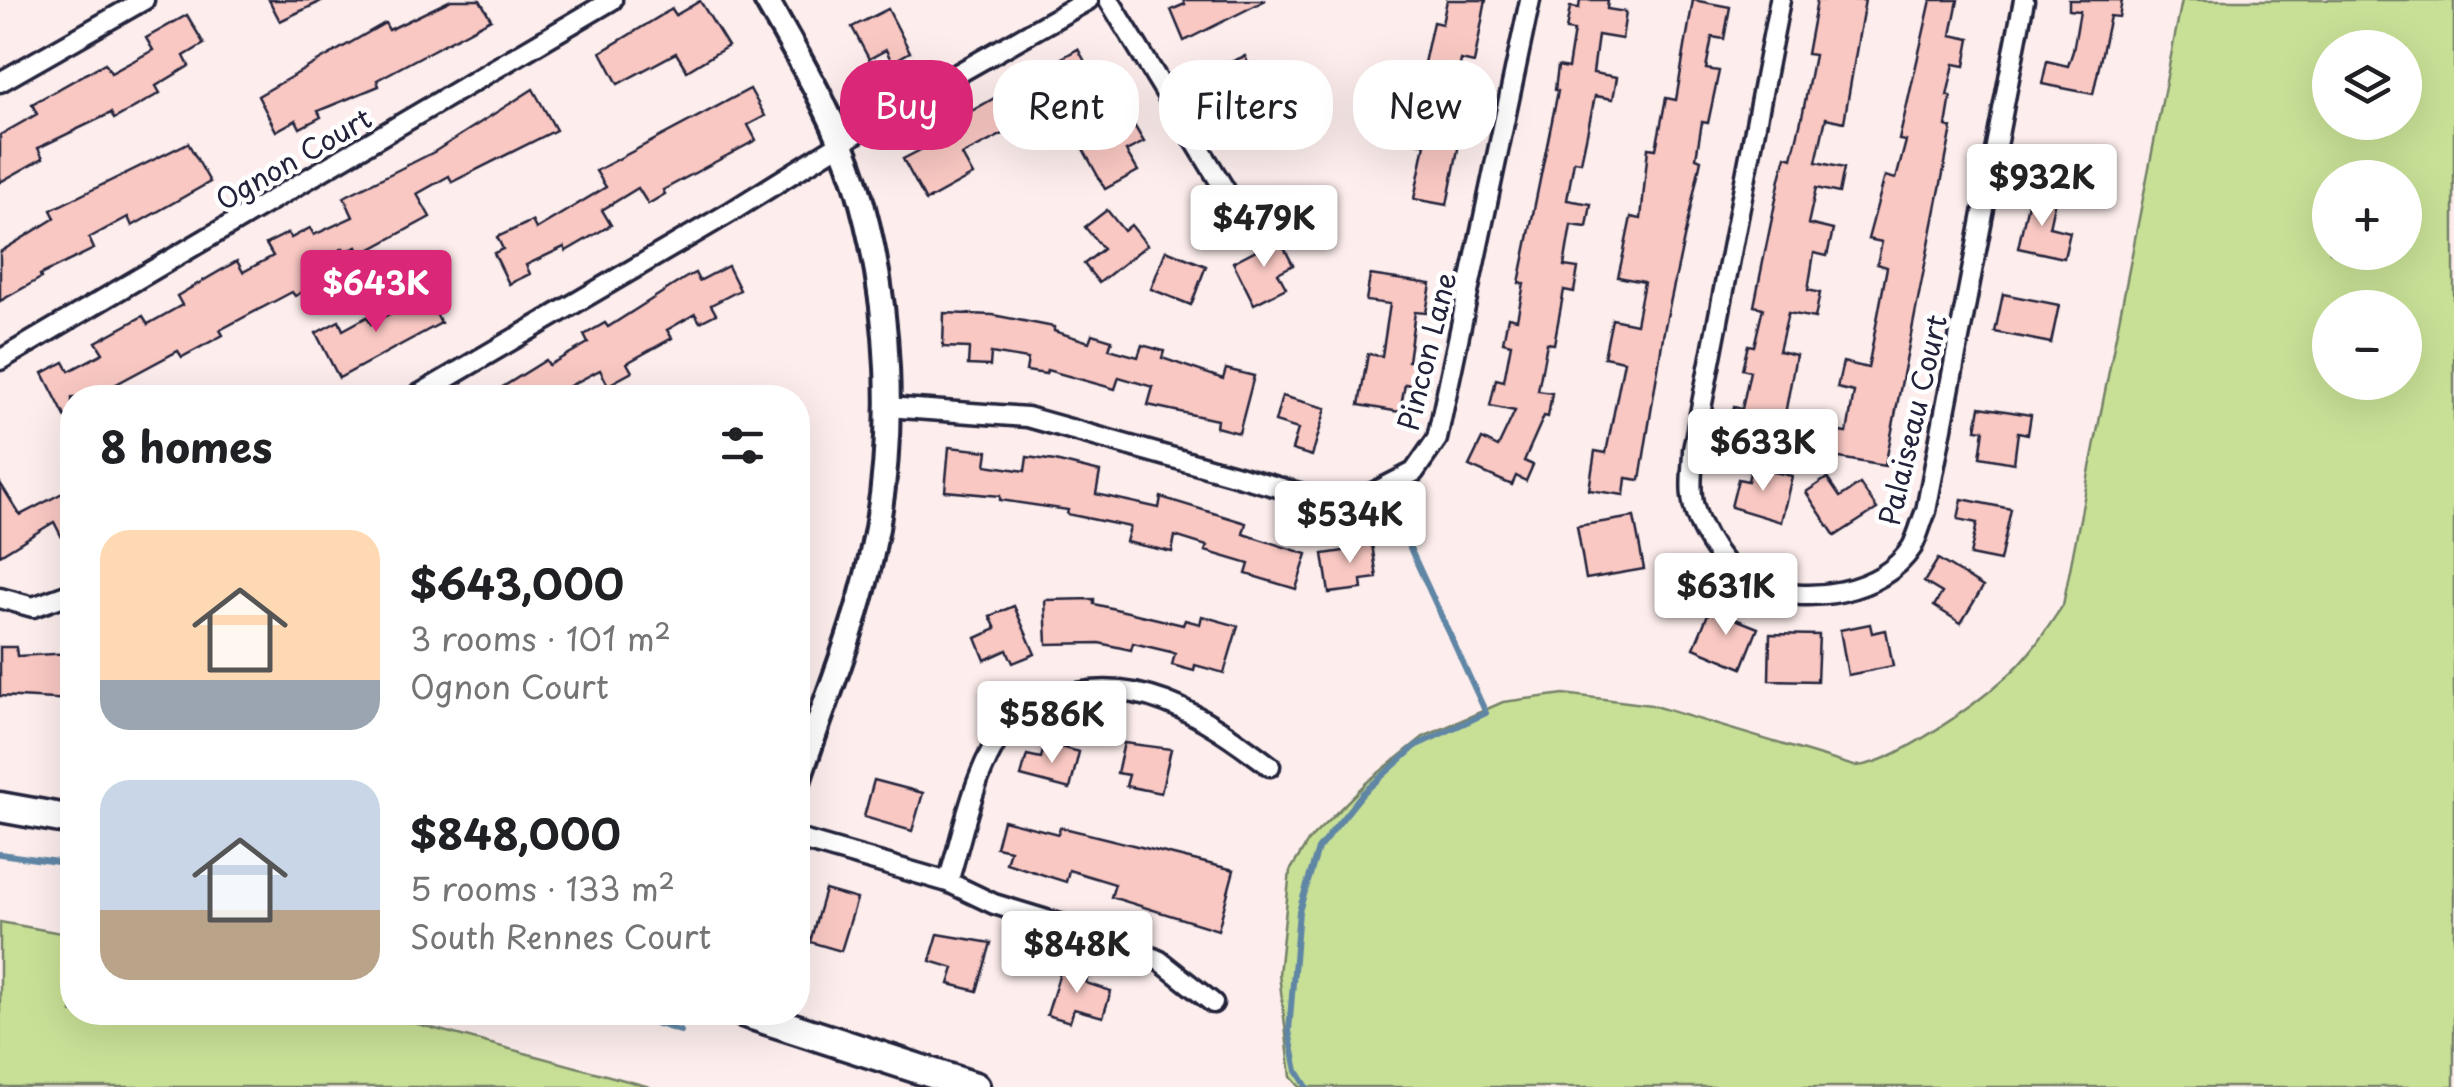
<!DOCTYPE html>
<meta charset="utf-8">
<style>
:root{--surface:#fff;--page:#f2f2f2;--text:#202124;--muted:#757577;--accent:#db2777}
body{margin:0;font-family:"Playpen Sans",sans-serif;background:var(--page);color:var(--text);height:100vh;display:flex;flex-direction:column;font-size:38px;white-space:nowrap}
*{box-sizing:border-box;margin:0}
p{font-size:32px;color:var(--muted)}
.icon{flex:none;width:55px;height:55px;fill:none;stroke:currentColor;stroke-width:2;stroke-linecap:round;stroke-linejoin:round}
.map{position:relative;flex:1;overflow:hidden}
.drawer{position:absolute;left:60px;top:385px;width:750px;height:640px;display:flex;flex-direction:column;background:var(--surface);border-radius:40px;box-shadow:0 10px 40px #0002}
.drawer>*{flex:none}
.banner{position:absolute;left:840px;top:60px;width:950px;height:90px;display:flex;gap:20px}
.tools{position:absolute;left:2312px;top:30px;display:grid;gap:20px}
.tools a{display:grid;place-items:center;width:110px;height:110px;border-radius:50%;background:var(--surface);box-shadow:0 10px 40px #0002;font-size:50px}
.price{position:absolute;translate:-50% -85px;padding:0 22px;border-radius:10px;background:#fff;color:#222;font-size:32px;line-height:65px;filter:drop-shadow(0 2px 5px #0008)}
.price::after{content:'';position:absolute;left:50%;top:60px;width:30px;height:22px;margin-left:-15px;background:inherit;clip-path:polygon(0 0,100% 0,50% 100%)}
.price.on{background:var(--accent);color:#fff}
ul{padding:0;list-style:none}
li{display:flex;align-items:center;gap:30px;height:250px;padding:0 40px}
li span{display:grid;place-items:center;flex:none;width:280px;height:200px;border-radius:30px;color:#555}
li>.icon{margin-inline-start:auto}
span .icon{width:120px;height:120px;fill:#fffc;stroke-width:1}
li b{font-size:42px}
h2{display:flex;justify-content:space-between;align-items:center;height:120px;padding:0 40px;font-size:42px}
.chip{padding:0 35px;border-radius:40px;background:var(--surface);box-shadow:0 10px 40px #0002;font-size:35px;line-height:90px}
.chip.on{background:var(--accent);color:#fff}
.map>svg:first-child{display:block}
.green{fill:#c8e096;stroke:#758168;stroke-width:2.5;fill-rule:evenodd}
.lines{fill:none;stroke-linecap:round;stroke-linejoin:round}
.stream{stroke:#6186a5;stroke-width:6}
.building{fill:#f9c8c3;stroke:#22223b;stroke-width:2.5}
.minor-casing{stroke:#22223b;stroke-width:25}
.tertiary-casing{stroke:#22223b;stroke-width:30}
.secondary-casing{stroke:#22223b;stroke-width:35}
.minor{stroke:#fff;stroke-width:18}
.tertiary{stroke:#fff;stroke-width:22}
.secondary{stroke:#fff;stroke-width:28}
.labels{text-anchor:middle;dominant-baseline:central;stroke-width:9;stroke-linejoin:round;paint-order:stroke}
.street-label{font-size:28px;fill:#22223b;stroke:#fff}
</style>
<div class="map">
<svg width="2454" height="1087" viewBox="0 0 2454 1087">
<rect width="100%" height="100%" fill="#fdeeed"/>
<filter id="ink" filterUnits="userSpaceOnUse"><feTurbulence type="fractalNoise" baseFrequency=".01" numOctaves="2"/><feDisplacementMap in="SourceGraphic" scale="20" xChannelSelector="R" yChannelSelector="G"/><feConvolveMatrix kernelMatrix="1 2 1 2 8 2 1 2 1" color-interpolation-filters="sRGB"/></filter>
<g filter="url(#ink)">
<!-- green -->
<g class="green">
<path d="M2182,0H2454V1087H1300L1291,1077L1279,974L1290,871L1309,840L1366,783L1423,737L1503,702L1564,694L1651,705L1854,766C1892,766 1975,705 2005,678C2029,658 2046,630 2063,605ZM2330,48H2405V122H2330ZM2330,178H2405V252H2330ZM2330,308H2405V382H2330Z"/>
<polygon points="0,922 72,935 72,1012 377,1013 650,1087 0,1087"/>
</g>
<g class="lines">
<!-- stream -->
<g class="stream">
<polyline points="0,854 72,864"/>
<polyline points="620,1012 680,1031"/>
<polyline points="1307,1087 1297,1071 1289,1031 1299,911 1318,849 1363,793 1417,745 1486,713 1392,509"/>
</g>
</g>
<!-- building -->
<g class="building">
<polygon points="269,0 324,0 280,21"/>
<polygon points="451,0 480,0 491,19 377,80 379,86 318,111 321,117 300,128 296,120 276,131 258,96 385,23 389,30"/>
<polygon points="1183,0 1266,0 1184,41 1171,10 1185,4"/>
<polygon points="1447,0 1486,0 1474,63 1461,60 1454,96 1468,98 1447,205 1414,199 1425,144 1413,141 1416,125 1427,127 1438,66 1424,63 1433,22 1442,24"/>
<polygon points="1580,0 1608,0 1607,9 1626,12 1622,39 1598,35 1593,73 1617,77 1613,99 1595,96 1581,162 1574,161 1567,200 1591,204 1587,227 1571,225 1564,266 1578,268 1574,292 1564,290 1554,344 1547,343 1538,391 1552,393 1548,417 1544,416 1524,461 1533,465 1526,481 1516,476 1512,485 1469,466 1482,439 1498,447 1515,411 1490,406 1496,379 1504,381 1511,344 1503,342 1508,317 1517,319 1524,284 1519,283 1558,91 1555,90 1558,66 1568,68 1574,31 1566,30 1570,7 1579,8"/>
<polygon points="1693,0 1730,7 1724,39 1712,37 1706,69 1719,71 1708,123 1702,122 1696,158 1701,160 1664,331 1640,480 1626,478 1624,495 1589,490 1595,451 1606,453 1624,361 1604,357 1612,319 1636,324 1644,282 1618,277 1624,251 1631,217 1641,219 1648,148 1656,149 1666,98 1676,100"/>
<polygon points="1817,0 1865,0 1844,122 1826,118 1816,162 1844,168 1839,193 1816,188 1808,224 1833,230 1827,256 1814,253 1808,290 1820,293 1815,318 1788,313 1779,351 1796,355 1780,441 1746,434 1748,426 1730,422 1734,407 1742,409 1750,371 1742,369 1748,345 1754,346 1763,308 1754,306 1780,179 1786,156 1792,158 1803,112 1814,55 1807,54"/>
<polygon points="1931,0 1958,0 1951,35 1970,39 1965,66 1954,64 1947,96 1951,96 1946,126 1952,128 1885,466 1828,456 1832,431 1847,433 1854,392 1837,388 1843,362 1868,368 1887,267 1877,264 1882,242 1868,239 1885,176 1896,179 1906,141 1899,140"/>
<polygon points="2069,0 2122,0 2119,17 2110,16 2093,94 2042,84 2047,61 2068,66 2073,51 2080,11 2069,10"/>
<polygon points="700,1 728,46 687,71 676,53 618,84 601,52 672,9 676,15"/>
<polygon points="888,9 910,52 892,62 886,50 869,59 852,27"/>
<polygon points="187,15 204,44 184,56 189,66 156,86 160,93 114,119 111,113 38,148 43,158 0,182 0,135 37,114 32,104 105,63 111,73 153,50 146,38"/>
<polygon points="1078,49 1106,99 1073,118 1044,68"/>
<polygon points="1245,56 1264,100 1224,117 1205,73"/>
<polygon points="1012,88 1034,129 1020,136 1015,128 962,155 973,175 926,201 903,159 930,145 926,137"/>
<polygon points="533,89 556,130 452,182 449,176 417,194 430,217 360,255 357,247 345,252 343,248 308,268 317,284 295,296 292,292 220,330 223,335 182,357 178,351 107,389 111,398 72,398 72,430 43,373 64,362 69,371 103,353 96,342 143,316 148,324 182,305 177,296 237,261 243,272 273,256 266,244 288,233 291,238 310,228 314,235 353,217 344,197 434,152"/>
<polygon points="750,89 765,116 748,125 756,140 663,190 665,194 648,204 638,188 602,210 611,225 566,251 564,247 526,265 530,274 509,284 494,253 503,249 497,237 532,221 536,229 606,187 596,171"/>
<polygon points="1131,120 1144,142 1126,151 1138,171 1105,189 1082,147"/>
<polygon points="188,143 210,182 132,226 128,217 89,238 94,249 40,275 41,278 0,301 0,252 55,218 51,210"/>
<polygon points="2030,194 2055,200 2049,227 2070,232 2064,258 2018,248"/>
<polygon points="1107,210 1124,231 1131,225 1147,245 1099,283 1084,264 1103,249 1085,227"/>
<polygon points="1279,238 1293,265 1278,273 1286,288 1254,304 1233,262"/>
<polygon points="1166,250 1206,266 1191,305 1151,289"/>
<polygon points="728,266 740,290 711,305 716,314 700,322 695,314 667,330 672,338 627,363 632,372 608,385 600,370 564,389 570,398 485,398 546,360 549,365 588,343 584,335 605,323 608,327 685,278 695,273 699,281"/>
<polygon points="1370,275 1431,284 1426,313 1415,312 1408,361 1416,362 1412,385 1405,384 1400,412 1359,405 1368,354 1382,356 1390,304 1366,301"/>
<polygon points="425,294 441,323 339,378 316,333 339,321 343,330 367,317 371,324"/>
<polygon points="2003,294 2059,305 2051,343 1995,332"/>
<polygon points="944,313 993,315 1054,327 1054,331 1089,342 1092,334 1112,340 1109,349 1138,357 1142,345 1164,351 1162,358 1223,379 1226,369 1254,376 1239,433 1216,427 1217,420 1148,405 1153,387 1119,377 1115,389 1047,370 1046,374 1026,371 1028,359 991,353 990,366 968,365 969,348 943,347"/>
<polygon points="1282,396 1326,408 1312,456 1292,450 1298,429 1275,422"/>
<polygon points="1980,407 2031,415 2028,434 2018,432 2014,463 1980,457 1984,430 1976,429"/>
<polygon points="949,447 988,451 986,465 1025,471 1027,457 1055,461 1100,472 1096,494 1159,508 1161,497 1246,523 1243,534 1307,554 1296,589 1246,574 1249,564 1205,551 1207,546 1175,536 1172,552 1126,542 1130,527 1067,514 1068,510 1000,500 1000,496 945,491"/>
<polygon points="1751,467 1792,476 1781,522 1731,507 1738,479 1748,481"/>
<polygon points="1827,478 1840,497 1860,484 1877,509 1835,536 1806,492"/>
<polygon points="0,483 20,515 72,488 72,557 54,522 0,555"/>
<polygon points="1962,499 2011,509 2000,561 1970,555 1977,523 1958,519"/>
<polygon points="1634,517 1644,569 1586,579 1577,526"/>
<polygon points="1371,537 1377,578 1361,580 1362,589 1329,593 1323,554 1344,551 1343,541"/>
<polygon points="1938,559 1983,587 1961,623 1934,606 1942,593 1924,582"/>
<polygon points="1094,599 1094,604 1183,625 1185,620 1200,624 1202,616 1238,626 1224,673 1195,665 1194,671 1172,665 1175,653 1133,643 1131,650 1099,643 1047,644 1045,600"/>
<polygon points="1014,606 1035,654 1013,663 1007,650 985,660 976,638 996,629 990,616"/>
<polygon points="1710,609 1758,628 1742,668 1694,648"/>
<polygon points="1870,624 1872,633 1886,630 1893,666 1848,675 1840,630"/>
<polygon points="1770,634 1819,635 1817,681 1769,680"/>
<polygon points="0,647 16,647 17,656 72,653 72,700 0,696"/>
<polygon points="1045,743 1079,752 1070,789 1021,776 1027,755 1041,758"/>
<polygon points="1124,743 1171,749 1161,793 1126,786 1129,775 1117,773"/>
<polygon points="874,780 923,793 912,831 864,817"/>
<polygon points="1003,820 1058,834 1060,827 1234,870 1218,930 1111,897 1115,884 1069,870 1066,882 1006,863 1010,850 996,847"/>
<polygon points="825,890 857,899 841,951 810,942"/>
<polygon points="938,934 991,943 977,991 949,984 954,968 930,961"/>
<polygon points="1062,966 1088,974 1086,983 1111,991 1103,1017 1074,1009 1070,1022 1047,1015"/>
</g>
<g class="lines">
<defs>
<g id="minor">
<polyline points="1109,0 1225,190"/>
<path d="M1780,0L1693,450C1693,465 1690,482 1692,496C1695,527 1727,577 1758,587C1807,604 1881,595 1912,547C1918,536 1921,522 1926,511L2024,0"/>
<polyline points="0,82 144,0"/>
<polyline points="0,360 612,0"/>
<polyline points="413,398 729,213 897,108 1088,0"/>
<polyline points="887,407 1027,417 1324,500 1371,494 1414,472 1437,439 1530,0"/>
<polyline points="0,598 33,607 72,593"/>
<polyline points="798,839 948,882 994,904 1116,941 1160,961 1213,1003"/>
<path d="M948,882C964,831 974,767 1008,725C1017,715 1035,707 1047,702C1132,667 1203,715 1270,766"/>
</g>
<path id="tertiary" d="M766,0C799,58 836,119 856,183C892,301 898,438 871,558C854,634 822,708 798,782"/>
<g id="secondary">
<polyline points="0,807 72,820"/>
<polyline points="743,1012 975,1087"/>
</g>
</defs>
<!-- minor casing -->
<use href="#minor" class="minor-casing"/>
<!-- tertiary casing -->
<use href="#tertiary" class="tertiary-casing"/>
<!-- secondary casing -->
<use href="#secondary" class="secondary-casing"/>
<!-- minor -->
<use href="#minor" class="minor"/>
<!-- tertiary -->
<use href="#tertiary" class="tertiary"/>
<!-- secondary -->
<use href="#secondary" class="secondary"/>
</g>
</g>
<g class="labels">
<!-- street labels -->
<g class="street-label">
<text transform="translate(293 158) rotate(-30)">Ognon Court</text>
<text transform="translate(1426 351) rotate(-76)">Pincon Lane</text>
<text transform="translate(1912 420) rotate(-77)">Palaiseau Court</text>
</g>
</g>
</svg>
<div class="tools">
<a><svg class="icon" aria-label="layers" viewBox="0 0 24 24"><path d="M12 4l9 5-9 5-9-5zM3 14l9 5 9-5"/></svg></a>
<a>+</a>
<a>−</a>
</div>
<b class="price" style="left:2042px;top:229px">$932K</b>
<b class="price" style="left:1264px;top:270px">$479K</b>
<b class="price on" style="left:376px;top:335px">$643K</b>
<b class="price" style="left:1763px;top:494px">$633K</b>
<b class="price" style="left:1350px;top:566px">$534K</b>
<b class="price" style="left:1726px;top:638px">$631K</b>
<b class="price" style="left:1052px;top:766px">$586K</b>
<b class="price" style="left:1077px;top:996px">$848K</b>
<div class="banner">
<a class="chip on">Buy</a>
<a class="chip">Rent</a>
<a class="chip">Filters</a>
<a class="chip">New</a>
</div>
<section class="drawer">
<h2>8 homes<svg class="icon" aria-label="filters" viewBox="0 0 24 24"><path d="M4 7h16M4 17h16"/><circle cx="9" cy="7" r="2"/><circle cx="15" cy="17" r="2"/></svg></h2>
<ul>
<li><span style="background:linear-gradient(#ffd9b3 75%,#9aa5b1 0)"><svg class="icon" aria-label="home" viewBox="0 0 24 24"><path d="M3 11l9-7 9 7M6 9v11h12V9"/></svg></span><div><b>$643,000</b><p>3 rooms · 101 m²</p><p>Ognon Court</p></div></li>
<li><span style="background:linear-gradient(#c9d6e8 65%,#b9a48a 0)"><svg class="icon" aria-label="home" viewBox="0 0 24 24"><path d="M3 11l9-7 9 7M6 9v11h12V9"/></svg></span><div><b>$848,000</b><p>5 rooms · 133 m²</p><p>South Rennes Court</p></div></li>
</ul>
</section>
</div>
